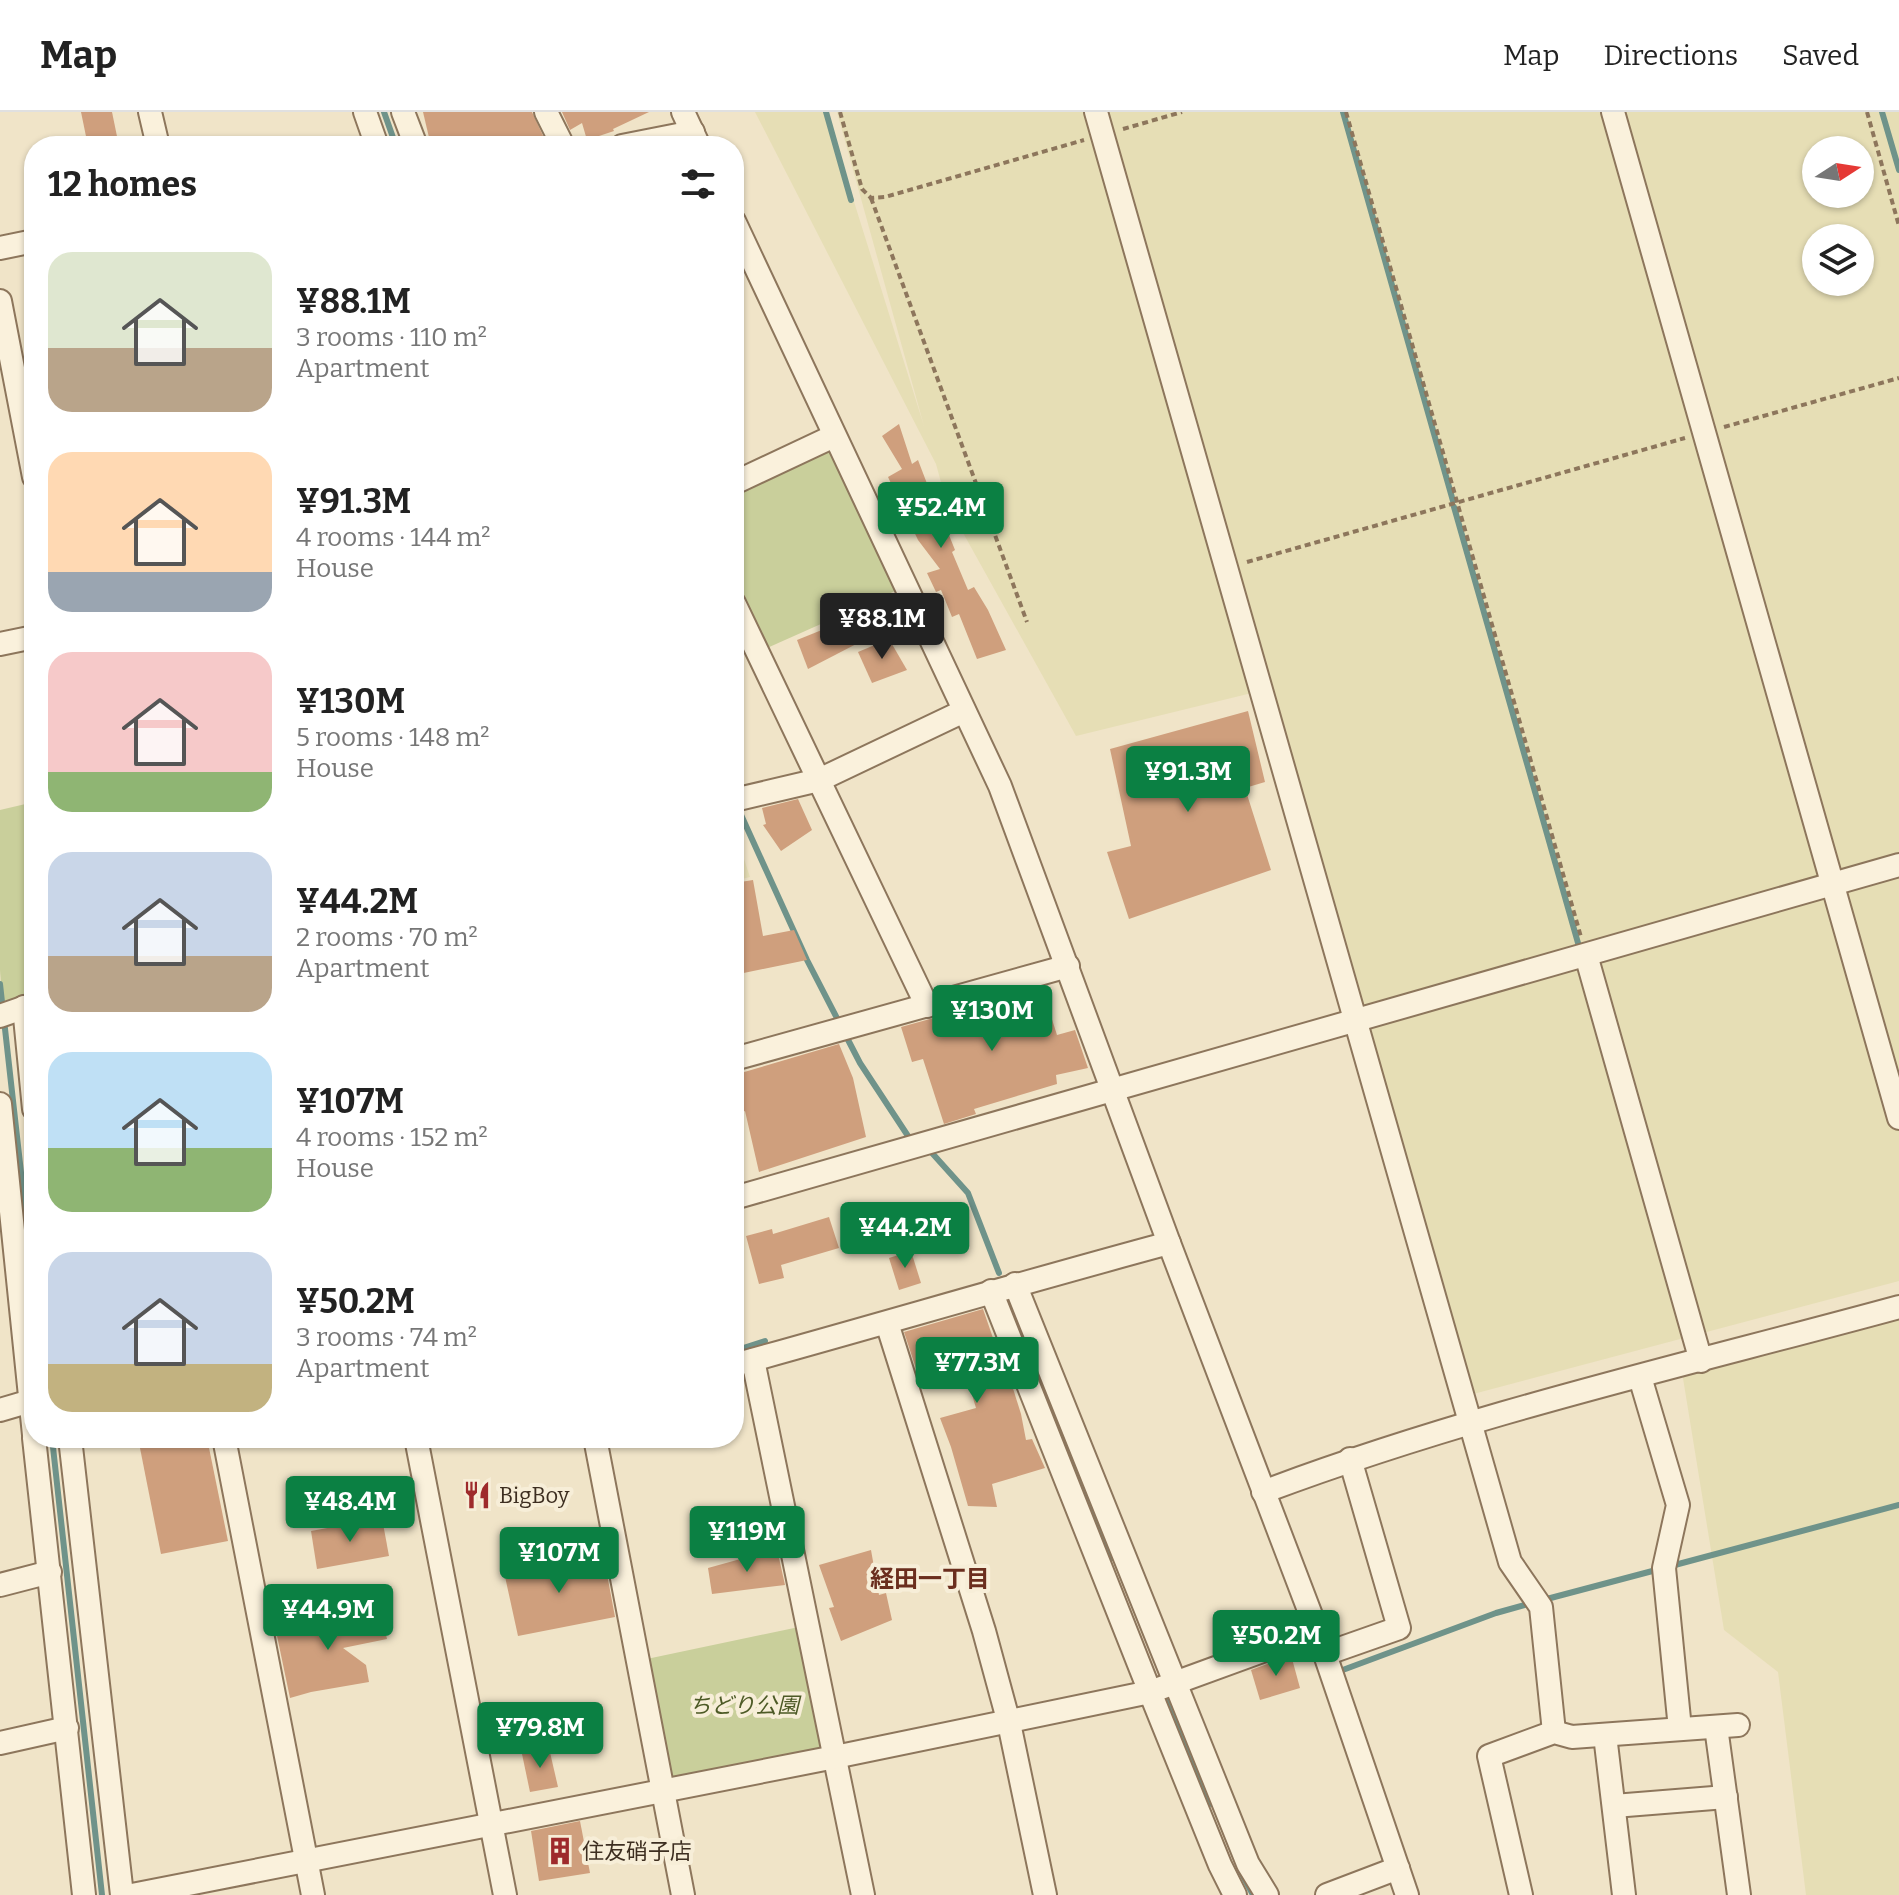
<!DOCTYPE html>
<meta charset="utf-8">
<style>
:root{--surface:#fff;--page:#f2f2f2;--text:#222;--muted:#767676;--line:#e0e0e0;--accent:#0b8043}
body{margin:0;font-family:Bitter,"Noto Sans JP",serif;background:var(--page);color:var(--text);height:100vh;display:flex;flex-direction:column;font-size:30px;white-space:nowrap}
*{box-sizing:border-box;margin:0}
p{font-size:26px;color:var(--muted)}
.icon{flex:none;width:44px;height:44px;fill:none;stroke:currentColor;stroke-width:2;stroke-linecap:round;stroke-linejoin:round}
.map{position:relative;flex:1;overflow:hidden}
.details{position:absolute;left:24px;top:24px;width:720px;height:1312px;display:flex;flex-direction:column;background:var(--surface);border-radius:32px;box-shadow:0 2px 6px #0004}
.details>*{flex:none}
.needle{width:52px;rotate:78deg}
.controls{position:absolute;left:1802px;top:24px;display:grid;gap:16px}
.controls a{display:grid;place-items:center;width:72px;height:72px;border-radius:50%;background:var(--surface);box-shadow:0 2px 6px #0004;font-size:40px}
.price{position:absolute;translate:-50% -68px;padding:0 18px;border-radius:8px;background:var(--accent);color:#fff;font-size:26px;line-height:52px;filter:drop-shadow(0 2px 4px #0008)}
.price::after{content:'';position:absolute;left:50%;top:48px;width:24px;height:18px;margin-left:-12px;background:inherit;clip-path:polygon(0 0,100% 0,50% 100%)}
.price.on{background:#222;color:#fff}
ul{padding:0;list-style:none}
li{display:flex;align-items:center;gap:24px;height:200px;padding:0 24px}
li span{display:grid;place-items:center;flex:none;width:224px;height:160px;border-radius:24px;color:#555}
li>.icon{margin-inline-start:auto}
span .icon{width:96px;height:96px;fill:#fffc;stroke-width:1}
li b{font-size:34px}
h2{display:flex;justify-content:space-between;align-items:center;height:96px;padding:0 24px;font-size:34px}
header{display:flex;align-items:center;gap:48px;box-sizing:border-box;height:112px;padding:0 40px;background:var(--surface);border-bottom:2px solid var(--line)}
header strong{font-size:38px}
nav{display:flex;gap:44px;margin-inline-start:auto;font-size:28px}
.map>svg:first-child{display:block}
.farmland{fill:#e6deb5;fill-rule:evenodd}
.green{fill:#c9cf9b}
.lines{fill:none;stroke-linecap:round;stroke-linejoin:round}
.stream{stroke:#6f938a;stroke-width:6}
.building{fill:#cf9f7d}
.minor-casing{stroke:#8d765c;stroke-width:26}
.path{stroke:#8d765c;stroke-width:4;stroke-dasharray:6 4;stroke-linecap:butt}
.minor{stroke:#faf1dc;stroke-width:22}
.labels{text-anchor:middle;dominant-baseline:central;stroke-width:8;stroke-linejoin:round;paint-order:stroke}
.poi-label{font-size:22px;fill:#3d2e20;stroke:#f7eed8;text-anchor:start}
.park-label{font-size:22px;font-style:italic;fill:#4d5a26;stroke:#f7eed8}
.neighbourhood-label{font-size:24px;font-weight:bold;fill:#6b2e1e;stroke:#f7eed8}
</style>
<header>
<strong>Map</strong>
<nav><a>Map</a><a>Directions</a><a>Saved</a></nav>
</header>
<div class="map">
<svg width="1899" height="1783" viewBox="0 0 1899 1783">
<rect width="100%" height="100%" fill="#f0e4c8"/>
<!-- farmland -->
<g class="farmland">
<path d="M755,0H826L924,314L837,0H1899V1169L1462,1285L1260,579L1076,624L947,392L936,352ZM1816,38H1860V82H1816ZM1816,126H1860V170H1816Z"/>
<polygon points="734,717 750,765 734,769"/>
<polygon points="1899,1192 1899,1783 1806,1783 1778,1560 1724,1518 1681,1254"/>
</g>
<!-- green -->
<g class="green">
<polygon points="834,324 904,475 758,540 734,491 734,371"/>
<polygon points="34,690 34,892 3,902 0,858 0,698"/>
<polygon points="799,1515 825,1644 669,1674 642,1548"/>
</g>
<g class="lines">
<!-- stream -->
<g class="stream">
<polyline points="384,0 396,34"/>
<polyline points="826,0 851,88"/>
<polyline points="1343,0 1453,389"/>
<polyline points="1882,0 1899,58"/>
<polyline points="1454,395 1580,838"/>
<polyline points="737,694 807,848 840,912"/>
<polyline points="0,872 34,1177"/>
<polyline points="845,922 860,951 908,1024"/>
<polyline points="932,1041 968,1081 999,1161"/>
<polyline points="1007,1184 1113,1446"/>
<polyline points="734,1239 765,1229"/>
<polyline points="52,1326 102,1783"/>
<polyline points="1671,1454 1899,1393"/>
<polyline points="1543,1488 1660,1457"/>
<polyline points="1340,1559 1496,1501 1532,1491"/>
<polyline points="1167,1585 1212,1692"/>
<polyline points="1240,1758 1253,1783"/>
</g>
</g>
<!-- building -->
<g class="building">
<polygon points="81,0 112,0 119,34 88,34"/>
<polygon points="423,0 532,0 546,30 535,34 431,34"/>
<polygon points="562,0 649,0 613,17 614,19 587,28 582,11 570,18"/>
<polygon points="899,312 912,352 918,348 947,424 949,423 955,438 952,440 968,478 974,475 988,498 1006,538 977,547 959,502 952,505 941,478 936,480 927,461 940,457 918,428 888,365 902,357 882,324"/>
<polygon points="854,505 864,528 808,557 797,528"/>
<polygon points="889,527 907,558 872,571 858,540"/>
<polygon points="1248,599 1265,670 1245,676 1271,758 1129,807 1107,740 1131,734 1110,637"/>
<polygon points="798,687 812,718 781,739 763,713 766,712 762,696"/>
<polygon points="753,768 763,824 794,818 807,848 734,863 734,771"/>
<polygon points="1042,876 1057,923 1075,918 1088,956 1056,963 1057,972 974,997 976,1002 944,1012 923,947 912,950 901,915"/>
<polygon points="839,932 853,966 866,1025 759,1060 745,999 734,1003 734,963"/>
<polygon points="829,1105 839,1136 781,1153 784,1166 759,1172 746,1124 772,1117 773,1122"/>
<polygon points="911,1139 921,1171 899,1178 889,1146"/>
<polygon points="983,1197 1003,1255 1006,1254 1021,1302 1026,1328 1032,1327 1045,1356 992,1372 997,1395 968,1394 951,1335 940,1306 976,1296 964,1256 922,1275 904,1220"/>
<polygon points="138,1326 207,1326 228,1429 161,1442"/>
<polygon points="382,1406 389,1444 317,1457 311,1419"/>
<polygon points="777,1437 785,1473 712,1482 708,1456"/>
<polygon points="871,1438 879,1483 886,1481 892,1508 841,1529 829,1496 834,1495 819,1453"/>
<polygon points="594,1441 600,1463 607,1462 615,1505 518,1524 504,1460"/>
<polygon points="380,1496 387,1527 343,1536 366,1553 369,1570 311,1580 290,1586 276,1519"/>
<polygon points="1291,1543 1300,1576 1260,1588 1251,1558"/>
<polygon points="549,1636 558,1675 530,1680 522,1642"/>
<polygon points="580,1709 590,1761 539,1769 531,1719"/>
</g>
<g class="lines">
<defs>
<g id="minor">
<polyline points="150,0 158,34"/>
<polyline points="365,0 377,34"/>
<polyline points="403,0 416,34"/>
<polyline points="546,0 563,34"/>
<polyline points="683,0 699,34"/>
<polyline points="1096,0 1510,1450 1541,1495 1554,1620"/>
<polyline points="1613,0 1899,1006"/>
<polyline points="622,34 693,20"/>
<polyline points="734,109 1000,674 1169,1131 1317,1519 1407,1783"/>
<polyline points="0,136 34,129"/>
<polyline points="0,189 34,365"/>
<polyline points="734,371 834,324"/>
<polyline points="734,491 927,894"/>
<polyline points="0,532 34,525"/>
<polyline points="734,688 819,668 964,599"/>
<polyline points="1586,843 1701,1249"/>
<polyline points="24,895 34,997"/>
<polyline points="0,904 34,892"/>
<polyline points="734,947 1068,854"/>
<polyline points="0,992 34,1323"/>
<polyline points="734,1086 1899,753"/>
<polyline points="1015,1172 1248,1752 1267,1783"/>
<polyline points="991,1179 1150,1580 1220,1753 1235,1783"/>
<polyline points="887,1211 984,1519 1009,1611 1045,1783"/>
<polyline points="753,1248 863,1783"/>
<path d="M734,1253C879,1213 1024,1170 1169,1131"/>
<polyline points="1640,1265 1678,1393 1664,1456 1680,1617"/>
<polyline points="0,1298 34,1288"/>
<polyline points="34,1326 84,1783"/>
<polyline points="70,1326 122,1783"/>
<polyline points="224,1326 313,1783"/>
<polyline points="416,1326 505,1783"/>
<polyline points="595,1326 683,1783"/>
<path d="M1263,1380C1470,1302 1686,1253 1899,1195"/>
<polyline points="0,1473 50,1460"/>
<polyline points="1325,1542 1399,1516 1350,1347"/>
<polyline points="1716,1615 1739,1783"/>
<polyline points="1605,1623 1624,1783"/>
<polyline points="0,1631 67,1616"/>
<polyline points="1614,1694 1726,1685"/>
<polyline points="132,1783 835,1645 1150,1580 1317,1519"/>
<polyline points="1327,1783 1398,1756"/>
<polyline points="1521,1783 1489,1644 1554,1620 1572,1625 1738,1613"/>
</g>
</defs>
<!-- minor casing -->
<use href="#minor" class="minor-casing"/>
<!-- path -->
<g class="path">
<polyline points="840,0 862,77 871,86 885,85 1084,28"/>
<polyline points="1346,0 1581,825"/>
<polyline points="1867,0 1899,114"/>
<polyline points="1123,17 1182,0"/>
<polyline points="871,86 1027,510"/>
<polyline points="1724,315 1899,266"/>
<polyline points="1247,450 1685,326"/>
</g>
<!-- minor -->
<use href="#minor" class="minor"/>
</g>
<!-- icons -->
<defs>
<symbol id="restaurant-bare" viewBox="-9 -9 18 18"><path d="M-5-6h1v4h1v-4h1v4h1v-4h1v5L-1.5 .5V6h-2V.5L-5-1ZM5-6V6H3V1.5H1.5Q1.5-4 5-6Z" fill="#9e2a2b" stroke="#f7eed8" stroke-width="2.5" paint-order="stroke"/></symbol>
<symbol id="building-bare" viewBox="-9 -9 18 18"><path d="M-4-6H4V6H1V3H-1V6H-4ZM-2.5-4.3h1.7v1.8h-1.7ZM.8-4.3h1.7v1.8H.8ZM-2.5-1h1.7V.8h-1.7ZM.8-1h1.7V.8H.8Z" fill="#9e2a2b" stroke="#f7eed8" stroke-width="2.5" paint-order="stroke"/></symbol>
</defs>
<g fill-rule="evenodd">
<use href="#restaurant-bare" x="457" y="1363" width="40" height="40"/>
<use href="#building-bare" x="540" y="1719" width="40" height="40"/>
</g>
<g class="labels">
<!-- poi labels -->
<g class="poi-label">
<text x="499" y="1383">BigBoy</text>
<text x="582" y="1739">住友硝子店</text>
</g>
<!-- park labels -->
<g class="park-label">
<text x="744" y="1593">ちどり公園</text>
</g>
<!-- neighbourhood labels -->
<g class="neighbourhood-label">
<text x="930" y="1467">経田一丁目</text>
</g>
</g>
</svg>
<div class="controls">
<a><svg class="needle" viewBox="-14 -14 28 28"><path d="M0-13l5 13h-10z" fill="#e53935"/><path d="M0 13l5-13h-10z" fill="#767676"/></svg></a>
<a><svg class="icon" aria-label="layers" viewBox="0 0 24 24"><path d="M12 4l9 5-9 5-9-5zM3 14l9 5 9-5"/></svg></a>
</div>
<b class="price" style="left:941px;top:438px">¥52.4M</b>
<b class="price on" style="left:882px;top:549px">¥88.1M</b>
<b class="price" style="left:1188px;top:702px">¥91.3M</b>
<b class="price" style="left:992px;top:941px">¥130M</b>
<b class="price" style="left:905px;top:1158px">¥44.2M</b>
<b class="price" style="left:977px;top:1293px">¥77.3M</b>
<b class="price" style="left:350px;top:1432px">¥48.4M</b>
<b class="price" style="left:747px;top:1462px">¥119M</b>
<b class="price" style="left:559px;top:1483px">¥107M</b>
<b class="price" style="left:328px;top:1540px">¥44.9M</b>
<b class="price" style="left:1276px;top:1566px">¥50.2M</b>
<b class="price" style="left:540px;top:1658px">¥79.8M</b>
<section class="details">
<h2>12 homes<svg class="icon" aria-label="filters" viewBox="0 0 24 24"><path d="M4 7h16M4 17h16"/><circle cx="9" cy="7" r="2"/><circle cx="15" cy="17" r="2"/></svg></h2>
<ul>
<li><span style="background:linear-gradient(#dfe7d0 60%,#b9a48a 0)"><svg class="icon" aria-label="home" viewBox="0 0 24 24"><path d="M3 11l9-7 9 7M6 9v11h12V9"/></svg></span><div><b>¥88.1M</b><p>3 rooms · 110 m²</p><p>Apartment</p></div></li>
<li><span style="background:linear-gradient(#ffd9b3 75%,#9aa5b1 0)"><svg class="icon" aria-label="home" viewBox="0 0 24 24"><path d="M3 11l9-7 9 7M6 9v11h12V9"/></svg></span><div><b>¥91.3M</b><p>4 rooms · 144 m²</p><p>House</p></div></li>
<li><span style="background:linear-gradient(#f6c9c9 75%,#8fb573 0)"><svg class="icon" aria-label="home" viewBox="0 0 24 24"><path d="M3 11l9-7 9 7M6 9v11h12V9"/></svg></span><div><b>¥130M</b><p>5 rooms · 148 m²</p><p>House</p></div></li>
<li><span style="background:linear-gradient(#c9d6e8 65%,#b9a48a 0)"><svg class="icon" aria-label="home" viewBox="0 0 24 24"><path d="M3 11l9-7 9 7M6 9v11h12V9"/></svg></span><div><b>¥44.2M</b><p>2 rooms · 70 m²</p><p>Apartment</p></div></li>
<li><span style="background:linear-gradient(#bfe0f5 60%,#8fb573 0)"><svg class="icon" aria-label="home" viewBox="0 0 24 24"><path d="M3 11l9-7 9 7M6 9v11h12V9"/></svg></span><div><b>¥107M</b><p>4 rooms · 152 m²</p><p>House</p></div></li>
<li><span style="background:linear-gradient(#c9d6e8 70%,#c2b280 0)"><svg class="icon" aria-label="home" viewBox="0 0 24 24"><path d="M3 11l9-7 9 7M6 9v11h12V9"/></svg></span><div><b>¥50.2M</b><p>3 rooms · 74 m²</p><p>Apartment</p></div></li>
</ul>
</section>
</div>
